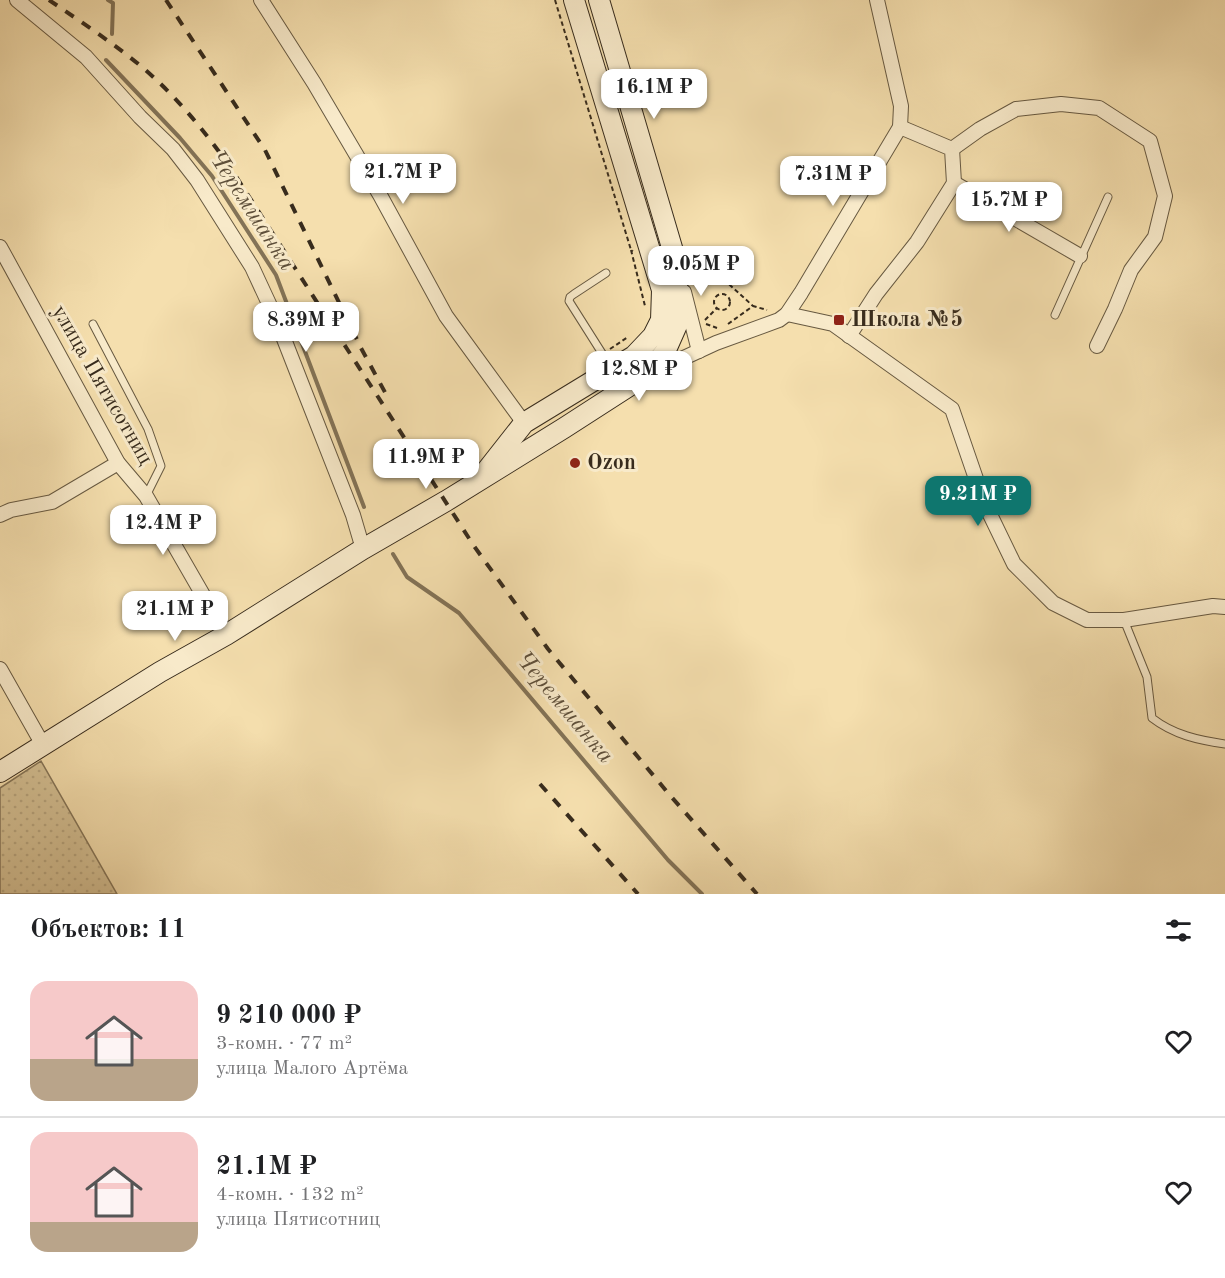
<!DOCTYPE html>
<html lang="ru">
<meta charset="utf-8">
<style>
:root{--surface:#fff;--page:#f6f6f6;--text:#202124;--muted:#757577;--line:#e0e0e0;--accent:#0f766e}
body{margin:0;font-family:"Old Standard TT",serif;background:var(--page);color:var(--text);height:100vh;display:flex;flex-direction:column;font-size:22px;white-space:nowrap}
*{box-sizing:border-box;margin:0}
p{font-size:20px;color:var(--muted)}
.icon{flex:none;width:33px;height:33px;fill:none;stroke:currentColor;stroke-width:2;stroke-linecap:round;stroke-linejoin:round}
.map{position:relative;height:894px;overflow:hidden}
.panel{display:flex;flex-direction:column;background:var(--surface);flex:1}
.panel>*{flex:none}
.price{position:absolute;translate:-50% -51px;padding:0 14px;border-radius:12px;background:#fff;color:#222;font-size:20px;line-height:39px;filter:drop-shadow(0 2px 3px #0008)}
.price::after{content:'';position:absolute;left:50%;top:36px;width:18px;height:14px;margin-left:-9px;background:inherit;clip-path:polygon(0 0,100% 0,50% 100%)}
.price.selected{background:var(--accent);color:#fff}
ul{padding:0;list-style:none}
li{display:flex;align-items:center;gap:18px;height:150px;padding:0 30px}
li+li{border-top:2px solid var(--line)}
li span{display:grid;place-items:center;flex:none;width:168px;height:120px;border-radius:18px;color:#555}
li>.icon{margin-inline-start:auto}
span .icon{width:72px;height:72px;fill:#fffc;stroke-width:1}
li b{font-size:26px}
h2{display:flex;justify-content:space-between;align-items:center;height:72px;padding:0 30px;font-size:26px}
.map>svg:first-child{display:block}
.green{fill:url(#green-dots);stroke:#867659;stroke-width:1.5}
.lines{fill:none;stroke-linecap:round;stroke-linejoin:round}
.stream{stroke:#837357;stroke-width:4}
.lane-casing{stroke:#675941;stroke-width:9}
.street-casing{stroke:#675941;stroke-width:16}
.secondary-casing{stroke:#382c1d;stroke-width:22}
.path{stroke:#382c1d;stroke-width:2;stroke-dasharray:4.5 3;stroke-linecap:butt}
.lane{stroke:#f8eaca;stroke-width:7}
.street{stroke:#f8eaca;stroke-width:14}
.secondary{stroke:#f8eaca;stroke-width:20}
.rail{stroke:#382c1d;stroke-width:4;stroke-dasharray:10 10;stroke-linecap:butt}
.poi-dot{fill:#8f2418;stroke:#f8eaca;stroke-width:2}
.labels{text-anchor:middle;dominant-baseline:central;stroke-width:6;stroke-linejoin:round;paint-order:stroke}
.poi-label{font-size:22px;font-weight:bold;fill:#382c1d;stroke:#f8eaca;text-anchor:start}
.street-label{font-size:22px;fill:#382c1d;stroke:#f8eaca}
.water-label{font-size:24px;font-style:italic;fill:#5e4f3a;stroke:#f8eaca}
</style>
<div class="map">
<svg width="1225" height="894" viewBox="0 0 1225 894">
<defs>
<pattern id="green-dots" width="8" height="8" patternUnits="userSpaceOnUse" patternTransform="scale(1.5)"><rect width="8" height="8" fill="#d5c195"/><path d="M2 2h.1M6 6h.1" fill="none" stroke="#b8a680" stroke-width="1.8" stroke-linecap="round"/></pattern>
</defs>
<rect width="100%" height="100%" fill="#f5dfae"/>
<filter id="stains"><feTurbulence type="fractalNoise" baseFrequency=".00333" numOctaves="4"/><feColorMatrix values="0 0 0 0 .2 0 0 0 0 .09 0 0 0 0 .02 0 0 0 .5 -.17"/></filter>
<radialGradient id="worn" r=".72"><stop offset=".6" stop-color="#630" stop-opacity="0"/><stop offset="1" stop-color="#630" stop-opacity=".3"/></radialGradient>
<!-- green -->
<polygon class="green" points="41,761 117,894 0,894 0,788"/>
<g class="lines">
<!-- stream -->
<g class="stream">
<polyline points="108,0 113,3 112,34"/>
<polyline points="106,60 180,138 212,176 276,275 364,507"/>
<polyline points="393,554 407,577 459,613 668,860 702,894"/>
</g>
<defs>
<g id="lane">
<polyline points="606,273 574,294 570,297 569,301 612,369"/>
<polyline points="1055,315 1108,197"/>
<polyline points="93,324 148,429 161,466 146,496"/>
<path d="M1124,620L1147,677L1152,718C1174,735 1198,740 1225,744"/>
</g>
<g id="street">
<polyline points="17,0 86,57 140,117 173,149 197,180 252,267 277,321 302,385 353,515 363,549"/>
<polyline points="261,0 314,83 380,195 446,316 524,423"/>
<polyline points="952,149 980,129 1016,109 1061,104 1099,108 1150,141 1165,196 1155,237 1131,270 1115,309 1097,346"/>
<polyline points="954,183 1080,256"/>
<polyline points="0,247 118,463 146,496 226,635"/>
<polyline points="684,292 699,351"/>
<polyline points="787,314 833,324 952,409 984,502 1014,564 1053,603 1087,620 1124,620 1213,606 1225,607"/>
<polyline points="849,336 876,294 917,242 954,183 952,149 900,127"/>
<polyline points="649,374 716,343 779,320 787,314 801,293 900,127 901,106 877,0"/>
<polyline points="0,515 11,510 52,502 118,463"/>
<polyline points="0,669 43,745"/>
</g>
<g id="secondary">
<polyline points="487,470 524,423 634,356 653,336 661,320 662,290 574,0"/>
<polyline points="0,772 160,672 226,635 363,549 446,501 564,428 643,377 665,352 677,325 679,302 673,251 599,0"/>
</g>
</defs>
<!-- lane casing -->
<use href="#lane" class="lane-casing"/>
<!-- street casing -->
<use href="#street" class="street-casing"/>
<!-- secondary casing -->
<use href="#secondary" class="secondary-casing"/>
<!-- path -->
<g class="path">
<polyline points="555,0 631,250 633,251"/>
<polyline points="631,250 645,306"/>
<polyline points="690,262 707,266 714,264 721,269 721,277 753,306"/>
<circle cx="722" cy="302" r="8"/>
<polyline points="705,320 717,308"/>
<polyline points="706,324 717,328"/>
<polyline points="728,324 753,306 767,310"/>
<polyline points="610,349 628,337"/>
</g>
<!-- lane -->
<use href="#lane" class="lane"/>
<!-- street -->
<use href="#street" class="street"/>
<!-- secondary -->
<use href="#secondary" class="secondary"/>
<!-- rail -->
<g class="rail">
<path d="M49,0C80,21 113,43 142,67C175,95 203,129 228,164L474,546L548,649L668,793L757,894"/>
<polyline points="166,0 265,150 361,348 387,396"/>
<polyline points="540,784 638,894"/>
</g>
</g>
<!-- markers -->
<g class="poi-dot">
<rect x="833" y="314" width="12" height="12" rx="3"/>
<circle cx="575" cy="463" r="6"/>
</g>
<g class="labels">
<!-- poi labels -->
<g class="poi-label">
<text x="851" y="320">Школа №5</text>
<text x="587" y="463">Ozon</text>
</g>
<!-- street labels -->
<g class="street-label">
<text transform="translate(102 385) rotate(60)">улица Пятисотниц</text>
</g>
<!-- water labels -->
<g class="water-label">
<text transform="translate(251 211) rotate(57)">Черемшанка</text>
<text transform="translate(564 708) rotate(50)">Черемшанка</text>
</g>
</g>
<rect width="100%" height="100%" filter="url(#stains)"/>
<rect width="100%" height="100%" fill="url(#worn)"/>
</svg>
<b class="price" style="left:654px;top:120px">16.1M ₽</b>
<b class="price" style="left:403px;top:205px">21.7M ₽</b>
<b class="price" style="left:833px;top:207px">7.31M ₽</b>
<b class="price" style="left:1009px;top:233px">15.7M ₽</b>
<b class="price" style="left:701px;top:297px">9.05M ₽</b>
<b class="price" style="left:306px;top:353px">8.39M ₽</b>
<b class="price" style="left:639px;top:402px">12.8M ₽</b>
<b class="price" style="left:426px;top:490px">11.9M ₽</b>
<b class="price selected" style="left:978px;top:527px">9.21M ₽</b>
<b class="price" style="left:163px;top:556px">12.4M ₽</b>
<b class="price" style="left:175px;top:642px">21.1M ₽</b>
</div>
<section class="panel">
<h2>Объектов: 11<svg class="icon" aria-label="filters" viewBox="0 0 24 24"><path d="M4 7h16M4 17h16"/><circle cx="9" cy="7" r="2"/><circle cx="15" cy="17" r="2"/></svg></h2>
<ul>
<li><span style="background:linear-gradient(#f6c9c9 65%,#b9a48a 0)"><svg class="icon" aria-label="home" viewBox="0 0 24 24"><path d="M3 11l9-7 9 7M6 9v11h12V9"/></svg></span><div><b>9 210 000 ₽</b><p>3-комн. · 77 m²</p><p>улица Малого Артёма</p></div><svg class="icon" aria-label="heart" viewBox="0 0 24 24"><path d="M12 20l-8-8c-3-5 5-10 8-4 3-6 11-1 8 4z"/></svg></li>
<li><span style="background:linear-gradient(#f6c9c9 75%,#b9a48a 0)"><svg class="icon" aria-label="home" viewBox="0 0 24 24"><path d="M3 11l9-7 9 7M6 9v11h12V9"/></svg></span><div><b>21.1M ₽</b><p>4-комн. · 132 m²</p><p>улица Пятисотниц</p></div><svg class="icon" aria-label="heart" viewBox="0 0 24 24"><path d="M12 20l-8-8c-3-5 5-10 8-4 3-6 11-1 8 4z"/></svg></li>
</ul>
</section>
